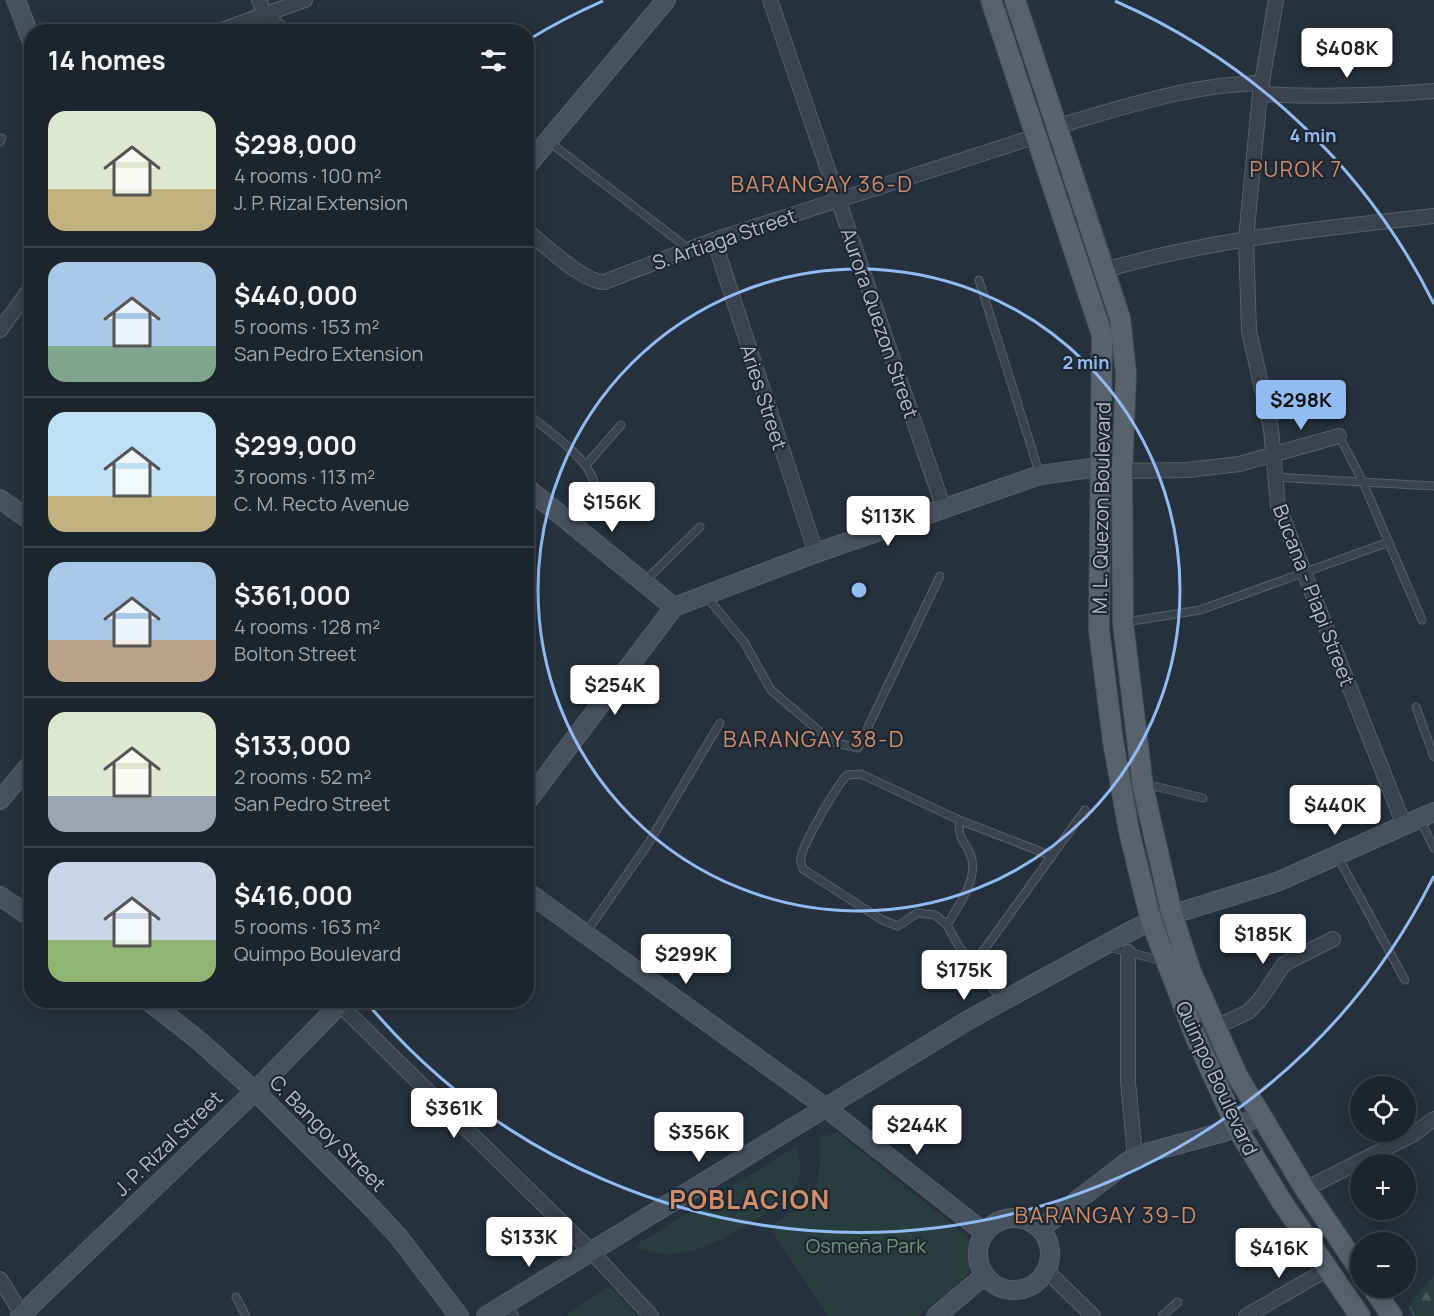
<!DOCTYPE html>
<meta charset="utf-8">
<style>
:root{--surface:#1c252d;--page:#293139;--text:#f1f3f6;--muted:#a0a5aa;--line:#3a4249;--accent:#90bcf2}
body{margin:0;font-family:Manrope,sans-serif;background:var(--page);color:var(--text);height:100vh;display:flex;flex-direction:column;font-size:22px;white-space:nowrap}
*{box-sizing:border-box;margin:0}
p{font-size:20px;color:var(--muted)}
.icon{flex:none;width:33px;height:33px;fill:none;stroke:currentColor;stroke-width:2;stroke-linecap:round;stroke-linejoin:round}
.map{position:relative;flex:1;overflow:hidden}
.details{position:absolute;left:24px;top:24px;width:510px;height:984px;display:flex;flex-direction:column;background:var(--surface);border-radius:24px;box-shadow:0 3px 15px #0003,0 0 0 2px var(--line)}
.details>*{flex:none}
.tools{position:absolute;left:1350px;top:1076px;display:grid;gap:12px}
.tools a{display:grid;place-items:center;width:66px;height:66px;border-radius:50%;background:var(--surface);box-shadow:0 3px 15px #0003,0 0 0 2px var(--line);font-size:30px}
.price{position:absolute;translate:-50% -51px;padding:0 14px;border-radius:6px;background:#fff;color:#222;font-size:20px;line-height:39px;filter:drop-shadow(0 2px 3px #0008)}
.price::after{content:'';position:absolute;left:50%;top:36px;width:18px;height:14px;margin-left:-9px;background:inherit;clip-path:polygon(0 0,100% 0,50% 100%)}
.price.on{background:var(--accent);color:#111}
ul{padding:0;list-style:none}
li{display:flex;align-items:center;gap:18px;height:150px;padding:0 24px}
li+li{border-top:2px solid var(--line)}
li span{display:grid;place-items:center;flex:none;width:168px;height:120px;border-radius:18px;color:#555}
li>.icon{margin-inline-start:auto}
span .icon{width:72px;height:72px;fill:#fffc;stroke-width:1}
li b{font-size:26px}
h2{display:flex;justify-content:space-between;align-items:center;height:72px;padding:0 24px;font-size:26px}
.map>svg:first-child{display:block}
.green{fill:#283e3e}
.forest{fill:url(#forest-firs)}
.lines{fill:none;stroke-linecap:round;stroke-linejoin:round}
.lane-casing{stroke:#57606a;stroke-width:9}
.street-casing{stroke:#57606a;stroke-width:16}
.secondary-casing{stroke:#57606a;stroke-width:20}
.primary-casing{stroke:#454e58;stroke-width:22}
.lane{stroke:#39424d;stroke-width:7}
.street{stroke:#39424d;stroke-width:14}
.secondary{stroke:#47525f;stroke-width:18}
.primary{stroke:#57626c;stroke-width:20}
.ring{fill:none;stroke:#90bcf2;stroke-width:3}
.labels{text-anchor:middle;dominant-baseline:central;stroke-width:4.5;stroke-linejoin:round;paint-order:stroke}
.street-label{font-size:20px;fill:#b5bdc8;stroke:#1e2731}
.park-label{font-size:20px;fill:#6d9774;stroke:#1e2731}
.neighbourhood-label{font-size:21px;letter-spacing:1.5px;fill:#cf8e69;stroke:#1e2731}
.quarter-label{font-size:22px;letter-spacing:1.5px;fill:#cf8e69;stroke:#1e2731}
.district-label{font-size:26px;font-weight:bold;letter-spacing:1.5px;fill:#cf8e69;stroke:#1e2731}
.centre{fill:#90bcf2;stroke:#1e2731;stroke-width:3}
.ring-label{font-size:18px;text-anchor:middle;font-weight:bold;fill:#90bcf2;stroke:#1e2731;stroke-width:4.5;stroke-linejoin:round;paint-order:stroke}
</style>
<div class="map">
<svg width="1434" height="1316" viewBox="0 0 1434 1316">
<defs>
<pattern id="forest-firs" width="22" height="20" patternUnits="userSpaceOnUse" patternTransform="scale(1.5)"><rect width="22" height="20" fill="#283e3e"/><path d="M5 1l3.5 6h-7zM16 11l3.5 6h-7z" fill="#455858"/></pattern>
</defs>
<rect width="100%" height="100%" fill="#25313c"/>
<!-- green -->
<g class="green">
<path d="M837,1132L964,1234C987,1266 961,1281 938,1300C931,1304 923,1314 915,1316C896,1316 849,1316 827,1316L770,1227C813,1201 824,1189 819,1138Z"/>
<path d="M797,1146C803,1166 801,1188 784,1202C739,1228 689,1272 634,1246Z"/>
<polygon points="610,1286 637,1316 564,1316"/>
</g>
<!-- forest -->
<polygon class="forest" points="1434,1275 1434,1316 1414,1316 1408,1306"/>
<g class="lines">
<defs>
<g id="lane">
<polyline points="548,141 689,249"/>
<polyline points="0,142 2,138"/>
<polyline points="979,280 1040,475"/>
<path d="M526,413C548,431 610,470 592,503C588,510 579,518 573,524"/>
<polyline points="1339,436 1362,480 1422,620"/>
<polyline points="587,464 621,425"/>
<polyline points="1273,477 1434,486"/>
<polyline points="644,582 700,527"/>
<polyline points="706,596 744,642 771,690 832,742 858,748 940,576"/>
<polyline points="1126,622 1200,610 1389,542"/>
<polyline points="1416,707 1434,757"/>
<polyline points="1144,787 1158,787 1203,798"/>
<polyline points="959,820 1052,856"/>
<polyline points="1421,821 1434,848"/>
<polyline points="1338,857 1405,980"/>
<path d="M947,925C957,908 977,881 972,860C968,842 958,844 959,820L861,774L847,775C835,788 806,839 801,856C800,861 801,865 803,869L882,920L898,926L917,913L935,915L947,925L958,945L1001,999"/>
<polyline points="585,934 648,844 720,723"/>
<polyline points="1109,947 1162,961"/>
<polyline points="973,965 1085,810"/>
<polyline points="236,1297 246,1316"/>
<polyline points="507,1303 515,1316"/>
<polyline points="1162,1316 1178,1302"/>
</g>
<g id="street">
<polyline points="259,0 265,15"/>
<polyline points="770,0 944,509"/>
<polyline points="1276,0 1260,94 1246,239 1249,331 1271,429 1278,506 1404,825"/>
<polyline points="265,15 285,32"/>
<polyline points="216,32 305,0"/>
<path d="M1260,94C1318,97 1376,96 1434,91"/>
<path d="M1058,126C1125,107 1191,84 1261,83"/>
<path d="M526,230C544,244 582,282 604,282L714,240L1037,136"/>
<polyline points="714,240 816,553"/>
<path d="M1105,270C1212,239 1323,228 1434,216"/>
<polyline points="0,330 32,286"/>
<polyline points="1122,471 1188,470 1239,464 1339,436"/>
<polyline points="1128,952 1128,1081 1135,1156"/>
<polyline points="335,1000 591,1251 651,1316"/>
<polyline points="1214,1028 1248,1012 1259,1001 1284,964 1333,939"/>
<polyline points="1305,1189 1412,1135 1434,1119"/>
<polyline points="1046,1270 1093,1316"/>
<polyline points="0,1279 23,1316"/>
<polyline points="1246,1316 1328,1269"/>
</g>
<g id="secondary">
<polyline points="16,0 32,42"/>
<polyline points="526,167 666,0"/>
<polyline points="526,487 674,607"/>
<polyline points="0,499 32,522"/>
<polyline points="0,800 32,762"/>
<polyline points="526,803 674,607 816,553 1040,475 1099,467"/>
<polyline points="526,891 825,1107 985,1233"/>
<polyline points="0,896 32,918"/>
<polyline points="147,1000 197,1039 255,1091 371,1207 398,1236 459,1316"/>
<circle cx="1014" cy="1254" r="36"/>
<polyline points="1040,1229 1135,1156 1224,1132 1260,1116"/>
<polyline points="20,1316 255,1091 344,1000"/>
<polyline points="486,1316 970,1019 1125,934 1151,921 1277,882 1434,812"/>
<polyline points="936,1316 985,1275"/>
</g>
<g id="primary">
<polyline points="991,0 1102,335 1099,630 1113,741 1129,831 1151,921 1196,1038 1237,1128 1282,1202 1360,1316"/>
<polyline points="1015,0 1120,318 1126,374 1122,471 1123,623 1143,787 1172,914 1191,972 1238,1077 1305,1189 1360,1270"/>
<polyline points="1372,1287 1392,1316"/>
</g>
</defs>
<!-- lane casing -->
<use href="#lane" class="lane-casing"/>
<!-- street casing -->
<use href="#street" class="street-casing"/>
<!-- secondary casing -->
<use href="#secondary" class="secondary-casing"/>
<!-- primary casing -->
<use href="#primary" class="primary-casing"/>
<!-- lane -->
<use href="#lane" class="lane"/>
<!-- street -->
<use href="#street" class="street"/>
<!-- secondary -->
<use href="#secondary" class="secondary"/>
<!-- primary -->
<use href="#primary" class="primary"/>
</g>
<!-- distance rings -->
<g class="ring">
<circle cx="859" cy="590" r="321"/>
<path d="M1434 876A642 642 0 0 1 367 1003M528 40A642 642 0 0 1 603 1M1115 1A642 642 0 0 1 1434 304"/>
</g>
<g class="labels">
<!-- street labels -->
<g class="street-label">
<text transform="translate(724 239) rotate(-19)">S. Artiaga Street</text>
<text transform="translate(880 323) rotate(71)">Aurora Quezon Street</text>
<text transform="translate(764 397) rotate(72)">Aries Street</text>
<text transform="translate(1101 508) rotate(-89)">M. L. Quezon Boulevard</text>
<text transform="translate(1314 595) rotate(69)">Bucana - Piapi Street</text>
<text transform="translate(1217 1078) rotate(65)">Quimpo Boulevard</text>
<text transform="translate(328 1133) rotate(45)">C. Bangoy Street</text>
<text transform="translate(168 1143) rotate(-44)">J. P. Rizal Street</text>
</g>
<!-- park labels -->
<g class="park-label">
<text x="866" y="1245">Osmeña Park</text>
</g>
<!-- neighbourhood labels -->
<g class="neighbourhood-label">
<text x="1296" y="169">PUROK 7</text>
</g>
<!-- quarter labels -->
<g class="quarter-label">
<text x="822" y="184">BARANGAY 36-D</text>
<text x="814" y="739">BARANGAY 38-D</text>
<text x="1106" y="1215">BARANGAY 39-D</text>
</g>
<!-- district labels -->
<g class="district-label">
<text x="750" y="1199">POBLACION</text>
</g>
</g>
<circle cx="859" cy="590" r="9" class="centre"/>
<g class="ring-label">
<text x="1313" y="142">4 min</text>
<text x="1086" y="369">2 min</text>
</g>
</svg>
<div class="tools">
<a><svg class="icon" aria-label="locate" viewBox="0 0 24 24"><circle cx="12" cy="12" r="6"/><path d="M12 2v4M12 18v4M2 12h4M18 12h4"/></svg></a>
<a>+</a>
<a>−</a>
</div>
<b class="price" style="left:1347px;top:79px">$408K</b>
<b class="price on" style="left:1301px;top:431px">$298K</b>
<b class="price" style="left:612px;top:533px">$156K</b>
<b class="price" style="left:888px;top:547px">$113K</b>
<b class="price" style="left:615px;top:716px">$254K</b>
<b class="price" style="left:1335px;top:836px">$440K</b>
<b class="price" style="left:1263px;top:965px">$185K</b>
<b class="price" style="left:686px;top:985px">$299K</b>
<b class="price" style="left:964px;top:1001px">$175K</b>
<b class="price" style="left:454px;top:1139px">$361K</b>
<b class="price" style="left:917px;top:1156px">$244K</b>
<b class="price" style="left:699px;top:1163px">$356K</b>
<b class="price" style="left:529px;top:1268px">$133K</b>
<b class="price" style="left:1279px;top:1279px">$416K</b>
<section class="details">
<h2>14 homes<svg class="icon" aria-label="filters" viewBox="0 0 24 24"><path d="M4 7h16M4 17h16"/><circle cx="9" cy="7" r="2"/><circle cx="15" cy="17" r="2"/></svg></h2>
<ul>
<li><span style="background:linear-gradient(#dfe7d0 65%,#c2b280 0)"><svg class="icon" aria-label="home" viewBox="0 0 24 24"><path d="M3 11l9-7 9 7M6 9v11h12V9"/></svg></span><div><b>$298,000</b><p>4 rooms · 100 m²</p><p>J. P. Rizal Extension</p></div></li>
<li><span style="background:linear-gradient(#a9c7e8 70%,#7fa58c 0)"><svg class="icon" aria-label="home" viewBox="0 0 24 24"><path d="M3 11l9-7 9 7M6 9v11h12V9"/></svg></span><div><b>$440,000</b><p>5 rooms · 153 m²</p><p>San Pedro Extension</p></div></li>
<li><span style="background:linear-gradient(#bfe0f5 70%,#c2b280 0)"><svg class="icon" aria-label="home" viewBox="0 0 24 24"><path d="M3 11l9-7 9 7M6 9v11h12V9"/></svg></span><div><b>$299,000</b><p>3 rooms · 113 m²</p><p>C. M. Recto Avenue</p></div></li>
<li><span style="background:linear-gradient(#a9c7e8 65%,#b9a48a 0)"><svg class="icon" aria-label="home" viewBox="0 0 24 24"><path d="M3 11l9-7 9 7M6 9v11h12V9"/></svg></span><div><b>$361,000</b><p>4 rooms · 128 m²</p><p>Bolton Street</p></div></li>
<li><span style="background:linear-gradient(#dfe7d0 70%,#9aa5b1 0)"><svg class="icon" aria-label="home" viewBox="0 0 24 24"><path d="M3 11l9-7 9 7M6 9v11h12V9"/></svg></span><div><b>$133,000</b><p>2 rooms · 52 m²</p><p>San Pedro Street</p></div></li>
<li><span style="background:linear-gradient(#c9d6e8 65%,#8fb573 0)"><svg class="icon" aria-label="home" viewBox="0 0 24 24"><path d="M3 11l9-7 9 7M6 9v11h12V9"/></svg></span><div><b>$416,000</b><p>5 rooms · 163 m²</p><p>Quimpo Boulevard</p></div></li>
</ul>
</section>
</div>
